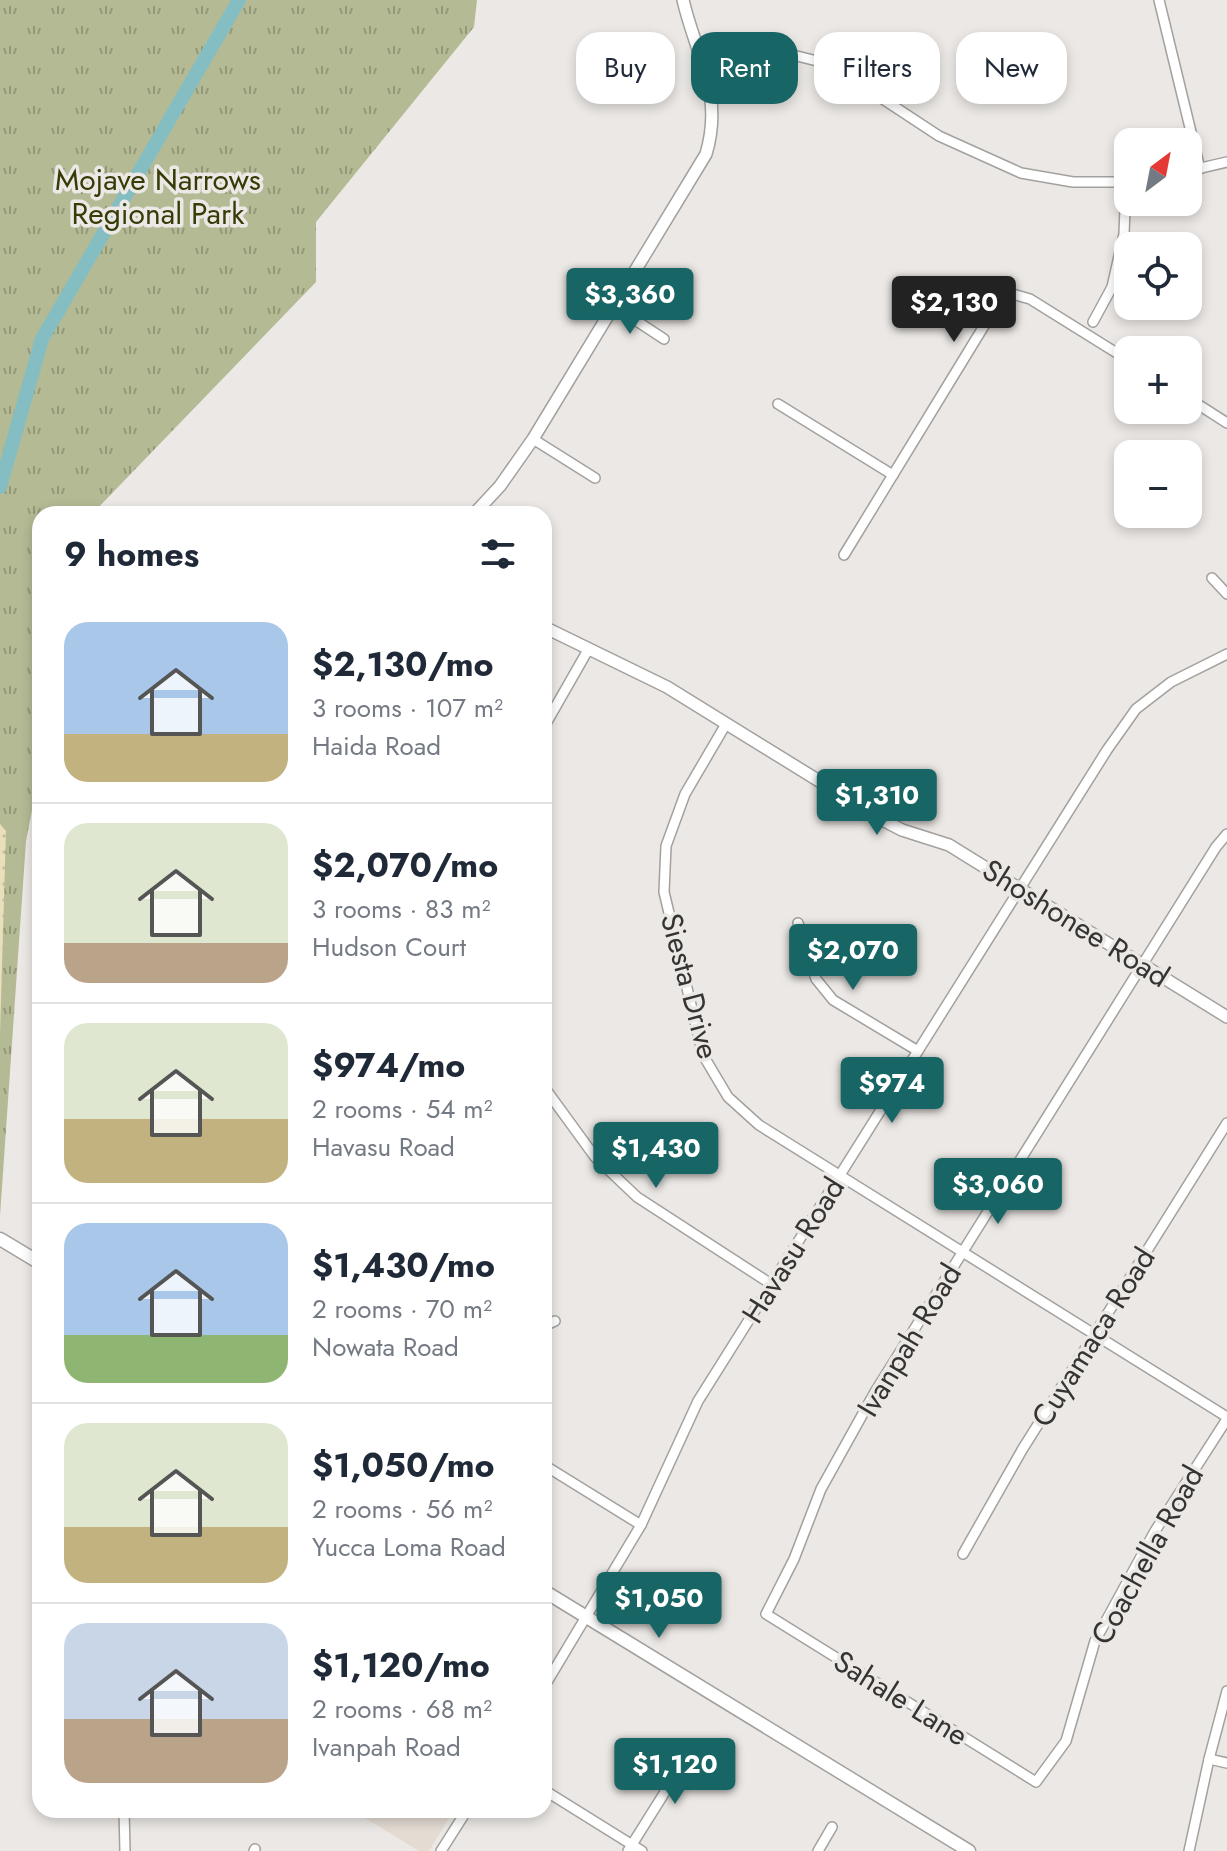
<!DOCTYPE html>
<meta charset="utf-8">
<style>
:root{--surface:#fff;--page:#f2f2f3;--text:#1f2937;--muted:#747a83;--line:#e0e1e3;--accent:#176565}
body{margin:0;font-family:Jost,sans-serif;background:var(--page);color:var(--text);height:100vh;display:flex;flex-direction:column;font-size:30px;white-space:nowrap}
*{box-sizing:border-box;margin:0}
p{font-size:26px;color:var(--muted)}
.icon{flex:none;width:44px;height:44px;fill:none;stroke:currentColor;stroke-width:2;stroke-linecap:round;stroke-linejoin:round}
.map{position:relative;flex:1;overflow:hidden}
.panel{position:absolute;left:32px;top:506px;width:520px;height:1312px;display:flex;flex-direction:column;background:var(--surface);border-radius:24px;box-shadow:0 4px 12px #0003}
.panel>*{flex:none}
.hud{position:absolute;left:576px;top:32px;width:530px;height:72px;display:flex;gap:16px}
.needle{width:52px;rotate:32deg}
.buttons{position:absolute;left:1114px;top:128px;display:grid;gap:16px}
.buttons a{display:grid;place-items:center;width:88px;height:88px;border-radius:16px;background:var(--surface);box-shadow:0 4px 12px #0003;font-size:40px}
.price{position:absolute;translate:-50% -68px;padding:0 18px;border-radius:8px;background:var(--accent);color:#fff;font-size:26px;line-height:52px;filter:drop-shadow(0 2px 4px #0008)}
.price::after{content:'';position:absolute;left:50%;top:48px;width:24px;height:18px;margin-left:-12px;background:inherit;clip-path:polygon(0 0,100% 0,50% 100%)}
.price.current{background:#222;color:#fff}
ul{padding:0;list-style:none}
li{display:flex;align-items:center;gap:24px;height:200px;padding:0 32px}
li+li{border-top:2px solid var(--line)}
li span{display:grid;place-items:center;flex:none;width:224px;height:160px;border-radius:24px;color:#555}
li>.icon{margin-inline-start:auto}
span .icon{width:96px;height:96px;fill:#fffc;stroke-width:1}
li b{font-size:34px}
h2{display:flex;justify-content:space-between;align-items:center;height:96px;padding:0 32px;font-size:34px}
.chip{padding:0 28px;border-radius:24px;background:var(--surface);box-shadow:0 4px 12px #0003;font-size:28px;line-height:72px}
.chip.current{background:var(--accent);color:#fff}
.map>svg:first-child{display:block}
.built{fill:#e4dcd3}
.grass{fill:url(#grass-tufts)}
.sand{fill:url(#sand-dots)}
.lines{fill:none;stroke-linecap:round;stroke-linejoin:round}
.river{stroke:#85bec2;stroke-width:14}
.minor-casing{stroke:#a3a19e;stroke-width:12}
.tertiary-casing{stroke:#a3a19e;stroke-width:14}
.secondary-casing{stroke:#a3a19e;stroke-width:15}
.minor{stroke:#fff;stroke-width:9}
.tertiary{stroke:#fff;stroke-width:11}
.secondary{stroke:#fff;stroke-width:12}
.labels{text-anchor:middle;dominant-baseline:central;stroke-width:7;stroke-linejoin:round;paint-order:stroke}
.park-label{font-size:30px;fill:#373c07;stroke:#ebe8e5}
.street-label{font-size:30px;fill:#353433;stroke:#ebe8e5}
</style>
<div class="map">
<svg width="1227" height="1851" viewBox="0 0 1227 1851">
<defs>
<pattern id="grass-tufts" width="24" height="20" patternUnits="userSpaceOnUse" patternTransform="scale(2)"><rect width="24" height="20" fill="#b4ba94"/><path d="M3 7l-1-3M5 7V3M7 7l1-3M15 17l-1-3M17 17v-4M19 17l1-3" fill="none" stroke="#939879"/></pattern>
<pattern id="sand-dots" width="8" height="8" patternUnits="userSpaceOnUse" patternTransform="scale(2)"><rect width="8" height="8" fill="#e9dfba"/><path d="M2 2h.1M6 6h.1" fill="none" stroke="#c8c0a0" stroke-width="1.8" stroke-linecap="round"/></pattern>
</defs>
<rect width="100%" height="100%" fill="#ebe8e5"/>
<!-- built -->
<polygon class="built" points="352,1810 454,1810 429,1851 419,1851"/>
<!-- grass -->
<polygon class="grass" points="0,0 477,0 474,27 316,222 316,282 92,514 40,514 40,769 26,841 0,1216"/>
<!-- sand -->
<polygon class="sand" points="0,824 6,831 0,1034"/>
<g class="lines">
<!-- river -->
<polyline class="river" points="0,487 42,339 239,0"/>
<defs>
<g id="minor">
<polyline points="1159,0 1200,169"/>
<polyline points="703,64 773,50 821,62 863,86 939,136 1021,173 1073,182 1128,182"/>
<polyline points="1188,171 1227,162"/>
<polyline points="614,306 664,339"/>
<polyline points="1093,322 1112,287 1124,234 1126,183"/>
<polyline points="1188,398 1227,423"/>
<polyline points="778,404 893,475"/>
<polyline points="533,439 595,478"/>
<polyline points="844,555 998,303 1009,293 1030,299 1128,360"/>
<polyline points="1212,578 1227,594"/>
<polyline points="726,724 685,794 666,846 664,892 703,1055 728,1097 759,1125 1227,1417"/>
<polyline points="544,727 588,650"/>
<polyline points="1227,834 1216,847 875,1392 821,1489 794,1559 766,1614 1036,1782 1066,1741 1095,1641 1155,1531 1227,1419"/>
<polyline points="798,923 816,979 833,1000 918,1051"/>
<polyline points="544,1087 595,1157 637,1197 771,1284"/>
<polyline points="544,1326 555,1321"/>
<polyline points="544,1465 641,1525"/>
<polyline points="963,1554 1022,1450 1227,1123"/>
<polyline points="544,1687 641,1525 698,1401 1107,750 1136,709 1171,682 1227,654"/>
<polyline points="1209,1759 1227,1763"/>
<polyline points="544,1790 642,1851"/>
<polyline points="124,1810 125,1851"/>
<polyline points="254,1851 255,1849"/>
<polyline points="441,1851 467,1810"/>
<polyline points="628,1851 695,1744"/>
<polyline points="818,1851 832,1827"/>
<polyline points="1189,1851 1209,1759 1227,1691"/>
</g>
<g id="tertiary">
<path d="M474,514L500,486L533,439L706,154C724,94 696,56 683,0"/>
<polyline points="544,627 667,687 879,818 902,830 949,845 1227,1017"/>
</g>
<g id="secondary">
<polyline points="0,1239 40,1263"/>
<polyline points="544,1591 969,1851"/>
</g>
</defs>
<!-- minor casing -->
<use href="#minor" class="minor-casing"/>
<!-- tertiary casing -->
<use href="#tertiary" class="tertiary-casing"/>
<!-- secondary casing -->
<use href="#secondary" class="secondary-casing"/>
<!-- minor -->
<use href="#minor" class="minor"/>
<!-- tertiary -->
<use href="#tertiary" class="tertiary"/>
<!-- secondary -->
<use href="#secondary" class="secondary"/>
</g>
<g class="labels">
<!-- park labels -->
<g class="park-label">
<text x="158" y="179">Mojave Narrows<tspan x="158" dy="34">Regional Park</tspan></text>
</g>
<!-- street labels -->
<g class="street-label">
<text transform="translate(1076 923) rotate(32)">Shoshonee Road</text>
<text transform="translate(690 986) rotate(75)">Siesta Drive</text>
<text transform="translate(793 1250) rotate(-58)">Havasu Road</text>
<text transform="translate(1093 1337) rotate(-58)">Cuyamaca Road</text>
<text transform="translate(909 1340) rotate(-59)">Ivanpah Road</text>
<text transform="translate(1147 1555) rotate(-61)">Coachella Road</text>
<text transform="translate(901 1698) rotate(32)">Sahale Lane</text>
</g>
</g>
</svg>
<div class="buttons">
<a><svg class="needle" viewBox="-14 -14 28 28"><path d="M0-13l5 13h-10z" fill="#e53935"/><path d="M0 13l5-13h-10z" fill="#747a83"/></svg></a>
<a><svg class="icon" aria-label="locate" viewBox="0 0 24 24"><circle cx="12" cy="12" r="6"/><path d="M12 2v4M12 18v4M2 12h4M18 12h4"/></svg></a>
<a>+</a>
<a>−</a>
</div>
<b class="price" style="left:630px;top:336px">$3,360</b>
<b class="price current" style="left:954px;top:344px">$2,130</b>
<b class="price" style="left:877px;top:837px">$1,310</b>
<b class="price" style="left:853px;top:992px">$2,070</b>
<b class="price" style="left:892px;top:1125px">$974</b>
<b class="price" style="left:656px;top:1190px">$1,430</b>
<b class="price" style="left:998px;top:1226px">$3,060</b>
<b class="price" style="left:659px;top:1640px">$1,050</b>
<b class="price" style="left:675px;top:1806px">$1,120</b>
<div class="hud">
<a class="chip">Buy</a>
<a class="chip current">Rent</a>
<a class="chip">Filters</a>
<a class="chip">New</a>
</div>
<section class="panel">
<h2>9 homes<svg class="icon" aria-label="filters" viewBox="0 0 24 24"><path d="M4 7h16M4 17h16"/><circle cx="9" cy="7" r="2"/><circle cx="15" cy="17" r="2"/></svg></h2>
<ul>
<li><span style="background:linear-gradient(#a9c7e8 70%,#c2b280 0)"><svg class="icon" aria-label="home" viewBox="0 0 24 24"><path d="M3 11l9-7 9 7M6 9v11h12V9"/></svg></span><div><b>$2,130/mo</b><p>3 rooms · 107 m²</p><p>Haida Road</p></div></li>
<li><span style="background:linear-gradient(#dfe7d0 75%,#b9a48a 0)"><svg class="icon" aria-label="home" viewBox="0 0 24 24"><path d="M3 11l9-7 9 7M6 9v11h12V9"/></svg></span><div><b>$2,070/mo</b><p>3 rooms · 83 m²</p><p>Hudson Court</p></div></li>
<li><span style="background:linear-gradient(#dfe7d0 60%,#c2b280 0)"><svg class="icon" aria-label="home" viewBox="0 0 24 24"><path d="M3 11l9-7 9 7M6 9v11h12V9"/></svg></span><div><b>$974/mo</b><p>2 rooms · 54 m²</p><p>Havasu Road</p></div></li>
<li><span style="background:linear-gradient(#a9c7e8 70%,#8fb573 0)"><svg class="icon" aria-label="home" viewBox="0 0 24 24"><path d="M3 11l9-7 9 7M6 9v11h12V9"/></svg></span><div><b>$1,430/mo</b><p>2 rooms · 70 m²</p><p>Nowata Road</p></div></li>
<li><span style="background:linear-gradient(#dfe7d0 65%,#c2b280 0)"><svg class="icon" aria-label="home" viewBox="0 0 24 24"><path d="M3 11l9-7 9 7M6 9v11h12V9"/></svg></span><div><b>$1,050/mo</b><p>2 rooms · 56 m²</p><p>Yucca Loma Road</p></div></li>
<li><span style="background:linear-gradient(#c9d6e8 60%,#b9a48a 0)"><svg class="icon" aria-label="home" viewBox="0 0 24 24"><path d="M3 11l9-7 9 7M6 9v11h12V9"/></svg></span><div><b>$1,120/mo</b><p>2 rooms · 68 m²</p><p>Ivanpah Road</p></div></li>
</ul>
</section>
</div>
